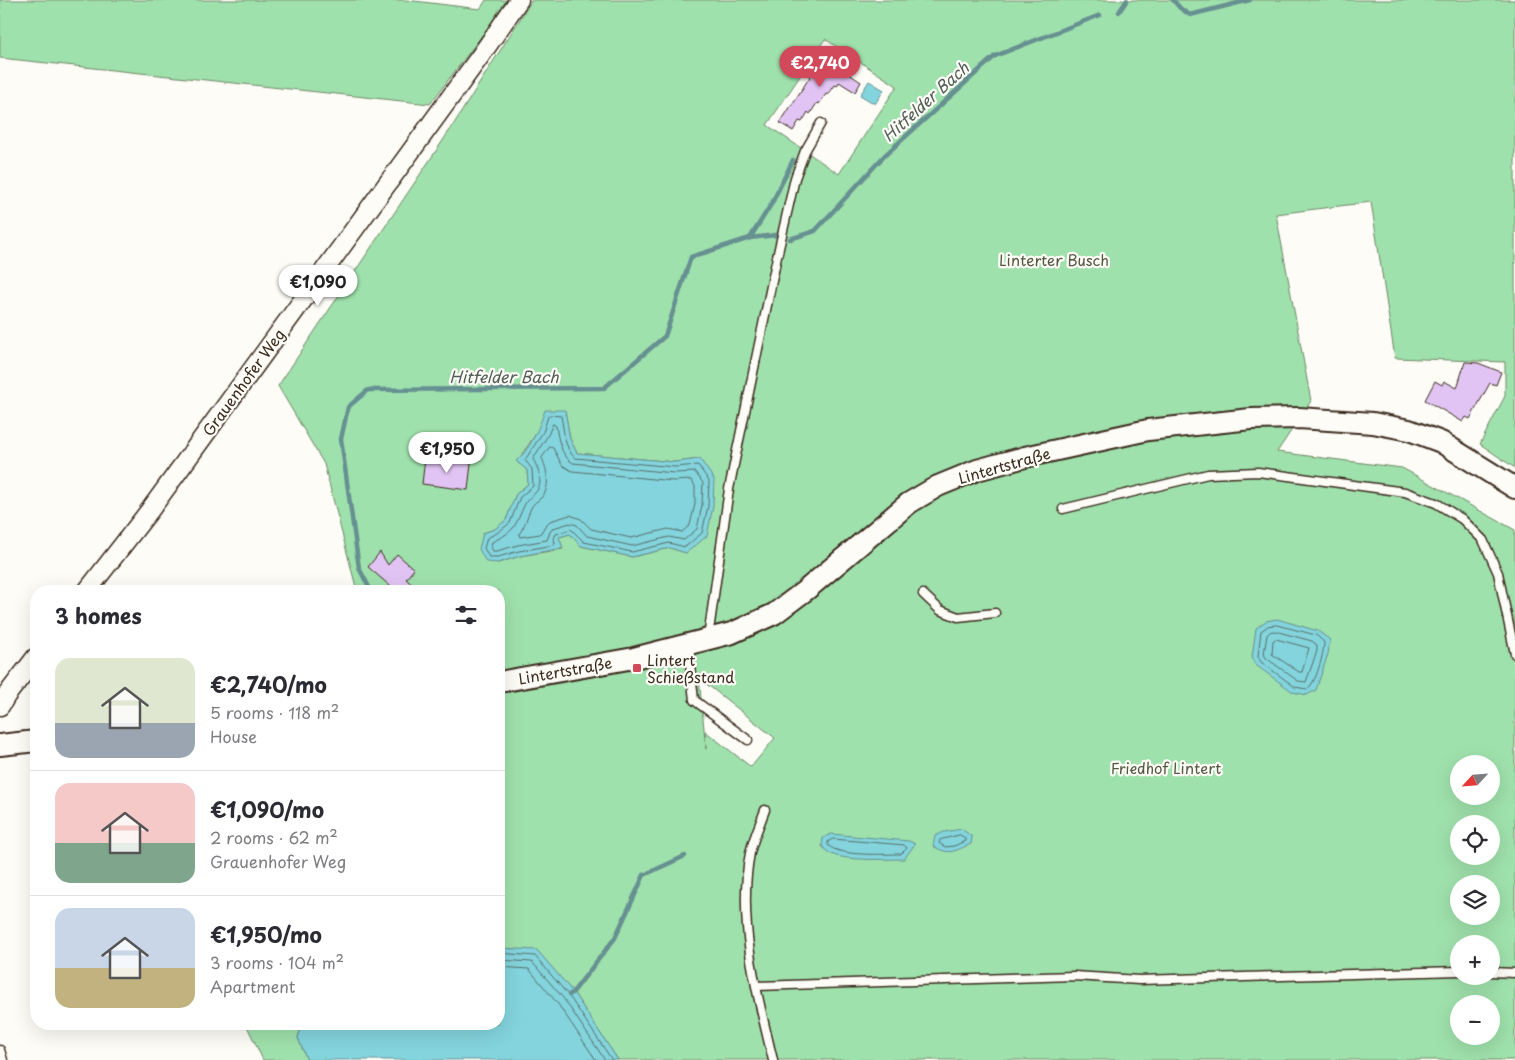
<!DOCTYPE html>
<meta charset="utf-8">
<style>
:root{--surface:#fff;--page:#f7f7f7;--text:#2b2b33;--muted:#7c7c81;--line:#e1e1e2;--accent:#d1495b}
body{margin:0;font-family:"Playpen Sans",sans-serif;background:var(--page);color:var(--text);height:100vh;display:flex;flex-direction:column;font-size:19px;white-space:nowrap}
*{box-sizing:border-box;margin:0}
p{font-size:16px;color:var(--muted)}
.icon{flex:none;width:28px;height:28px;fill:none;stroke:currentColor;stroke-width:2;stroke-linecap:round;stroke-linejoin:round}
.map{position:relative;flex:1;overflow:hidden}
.drawer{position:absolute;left:30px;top:585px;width:475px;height:445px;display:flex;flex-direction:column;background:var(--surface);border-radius:20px;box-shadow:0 5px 20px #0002}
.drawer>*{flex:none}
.needle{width:32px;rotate:244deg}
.controls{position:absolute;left:1450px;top:755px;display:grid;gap:10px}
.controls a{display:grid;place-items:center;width:50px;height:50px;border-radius:50%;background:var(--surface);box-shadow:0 5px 20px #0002;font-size:25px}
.price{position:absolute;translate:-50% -42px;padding:0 11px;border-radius:18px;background:#fff;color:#222;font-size:16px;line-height:32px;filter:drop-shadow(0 1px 2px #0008)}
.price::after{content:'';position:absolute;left:50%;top:30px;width:15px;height:11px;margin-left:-8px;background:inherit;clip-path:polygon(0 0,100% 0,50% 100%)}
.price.on{background:var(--accent);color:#fff}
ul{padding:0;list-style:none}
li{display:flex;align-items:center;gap:15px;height:125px;padding:0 25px}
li+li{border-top:1px solid var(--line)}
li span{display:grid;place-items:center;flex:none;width:140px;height:100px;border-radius:15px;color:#555}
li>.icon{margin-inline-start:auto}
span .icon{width:60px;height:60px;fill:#fffc;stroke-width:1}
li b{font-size:21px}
h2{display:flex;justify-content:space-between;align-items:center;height:60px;padding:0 25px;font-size:21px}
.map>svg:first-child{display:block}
.green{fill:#9fe1ac;stroke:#6d8665;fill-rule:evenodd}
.water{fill:#83d4dd;stroke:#669091}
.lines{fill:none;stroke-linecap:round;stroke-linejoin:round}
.shore{stroke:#586e6a;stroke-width:1}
.stream{stroke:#669091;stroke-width:4.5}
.building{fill:#e1c4f3;stroke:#3b2a1e}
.service-casing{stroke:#3b2a1e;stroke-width:11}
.tertiary-casing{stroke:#3b2a1e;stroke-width:21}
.secondary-casing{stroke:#3b2a1e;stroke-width:24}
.service{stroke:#fdfcf7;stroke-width:8}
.tertiary{stroke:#fdfcf7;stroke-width:18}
.secondary{stroke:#fdfcf7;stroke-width:20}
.poi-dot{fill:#d1495b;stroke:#fdfcf7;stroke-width:2}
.labels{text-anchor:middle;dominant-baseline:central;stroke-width:4.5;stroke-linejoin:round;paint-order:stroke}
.park-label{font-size:15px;fill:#545842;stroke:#fdfcf7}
.street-label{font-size:15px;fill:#3b2a1e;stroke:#fdfcf7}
.poi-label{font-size:15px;fill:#3b2a1e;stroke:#fdfcf7;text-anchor:start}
.water-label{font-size:16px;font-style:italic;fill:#515d57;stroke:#fdfcf7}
</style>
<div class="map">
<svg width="1515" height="1060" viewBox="0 0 1515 1060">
<rect width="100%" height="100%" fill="#fdfcf7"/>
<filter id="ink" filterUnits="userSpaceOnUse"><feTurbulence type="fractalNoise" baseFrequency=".02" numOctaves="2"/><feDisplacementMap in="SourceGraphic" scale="10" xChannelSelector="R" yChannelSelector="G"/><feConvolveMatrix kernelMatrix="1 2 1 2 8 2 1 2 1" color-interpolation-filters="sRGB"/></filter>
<g filter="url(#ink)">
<!-- green -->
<g class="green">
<polygon points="0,0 406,0 480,9 486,0 509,0 430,104 0,58"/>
<path d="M532,0H1515V468L1480,444L1505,396V362L1395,358L1371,202L1276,214L1311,401L1277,452L1402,468L1515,530V1060H618L573,992L537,951L499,948V591H357L324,464L278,386L450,130ZM825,39L897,86L839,174L767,125ZM565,411L570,439L577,453L675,462L700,459L686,553L670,548L632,557L581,546L570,534L559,537L563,549L520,556L498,563L483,533L495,529L506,520L516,494L528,484L527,470L516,461L521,456L539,429ZM699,678L775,738L751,767L705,731L706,749ZM1459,764H1491V796H1459ZM1459,824H1491V856H1459ZM1459,884H1491V916H1459ZM1459,944H1491V976H1459ZM1459,1004H1491V1036H1459Z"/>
<polygon points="246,1024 302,1024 298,1038 307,1060 263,1060"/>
</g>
<!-- water -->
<g class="water">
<polygon points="869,81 884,90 875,104 860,95"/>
<path d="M545,410H565L570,439L577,453L675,462L700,459L714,479L713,506L707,536L686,553L670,548L632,557L581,546L570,534L559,537L563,548L520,556L498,563L486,562L479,549L483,533L495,529L506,520L516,494L528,484L527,470L516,461C531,448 539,428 545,410Z"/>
<polygon points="1277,619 1318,631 1330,640 1328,654 1316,690 1307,695 1293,692 1257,666 1252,657 1256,628 1266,621"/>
<path d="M962,829L972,837L971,844C954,851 950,856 933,846L935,836L944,832Z"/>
<path d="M831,834L909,841L915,844L904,859C887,859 841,862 828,852C825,850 824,848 822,846L823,838Z"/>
<polygon points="499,948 537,950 573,992 618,1060 307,1060 298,1038 302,1024 499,1024"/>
</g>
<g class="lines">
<!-- shore -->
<g class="shore">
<path d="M549,415L561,416C564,430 564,448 575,458L675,467L698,465L709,481L708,506L702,533L685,547L669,543L632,552L584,542L571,529L556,534L554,538L555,543L554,545L519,551L498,557H489L484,548L487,538L497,533L510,523L520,497L533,486L532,469L525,460L543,432Z"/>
<path d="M553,424L556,426C558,439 561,456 573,463L674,473L695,472L703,483L702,505L697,529L684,540L669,537L632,546L587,536L577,525L570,523L553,528L550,532L547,540L518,545L497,551H493L491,547L492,542C517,530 514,527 525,504C527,499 532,496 536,492C544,483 538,468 533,459L548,435Z"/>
<path d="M550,447L553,448L562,465L572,471L673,481L691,480L695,486V504L690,525L682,532L668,529L631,538L591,529L581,519L570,515L550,521L545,526L540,534L520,537L519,534C525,526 527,517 531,508C533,503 538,501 542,497C551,487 547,469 542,458Z"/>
<path d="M1277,625L1316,635L1324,642C1324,653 1316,684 1307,689L1295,687L1261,662L1258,656L1261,631L1268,626Z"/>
<polygon points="1275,631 1312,641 1317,645 1317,651 1306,682 1298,681 1266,658 1264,654 1267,635 1270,632"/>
<polygon points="1276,639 1309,648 1302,672 1299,672 1272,654 1273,641"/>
<polygon points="960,835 965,838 965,841 954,846 945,847 939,843 940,840"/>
<path d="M833,839L904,845L907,848L901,854C884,854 839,857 828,845V842Z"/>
<polyline points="499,953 535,956 569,996 612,1060"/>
<polyline points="499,960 532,962 564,999 605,1060"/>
<polyline points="499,967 529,969 558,1004 596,1060"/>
</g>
<!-- stream -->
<g class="stream">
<polyline points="1173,0 1180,8 1190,15 1250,0"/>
<polyline points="1119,12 1127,0"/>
<polyline points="750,238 772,203 793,160"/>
<polyline points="790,239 815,231 884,156 995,56 1100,15"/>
<polyline points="371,591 359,568 341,439 348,407 368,390 604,388 665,336 691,257 750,238 776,235"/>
<polyline points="569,995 573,992 615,938 644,875 685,856"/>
</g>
</g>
<!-- building -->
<g class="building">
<polygon points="828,49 851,64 846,72 861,82 855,92 839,82 837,86 835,85 828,95 826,94 819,104 817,103 810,114 808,112 802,122 799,121 793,131 780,123"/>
<polygon points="1465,362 1478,363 1501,372 1496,385 1490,383 1470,419 1466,417 1463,422 1425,400 1435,381 1442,385 1444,381 1457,388"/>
<polygon points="425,458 471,463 468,490 422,484"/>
<polygon points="380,552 388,565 397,554 414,569 406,579 419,591 396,591 368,567"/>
</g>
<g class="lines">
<defs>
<g id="service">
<polyline points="1063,509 1208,474 1258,472 1405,492 1436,503 1462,519 1483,540 1498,573 1515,654"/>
<polyline points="923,594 940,610 958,617 995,613"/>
<polyline points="708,638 729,489 777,257 795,178 805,151 821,123"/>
<polyline points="688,646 694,700 748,740"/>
<path d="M765,810C760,824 753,839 750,853C737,921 757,994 773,1060"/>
<polyline points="1491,972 1515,973"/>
<polyline points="757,986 1074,976 1139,980 1459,971"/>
<polyline points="0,1050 3,1060"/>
</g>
<g id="tertiary">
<polyline points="87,591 150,510 481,55 519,0"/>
<polyline points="0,706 6,696 36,657"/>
</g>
<g id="secondary">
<polyline points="499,682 634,658 732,633 774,614 806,590 909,503 938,486 977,470 1025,457 1148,430 1251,419 1299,418 1373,423 1409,430 1441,442 1515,488"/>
<polyline points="0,745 36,741"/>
</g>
</defs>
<!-- service casing -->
<use href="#service" class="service-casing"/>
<!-- tertiary casing -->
<use href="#tertiary" class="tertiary-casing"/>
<!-- secondary casing -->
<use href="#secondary" class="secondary-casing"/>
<!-- service -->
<use href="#service" class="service"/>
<!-- tertiary -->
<use href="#tertiary" class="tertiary"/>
<!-- secondary -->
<use href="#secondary" class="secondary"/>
</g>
</g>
<!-- markers -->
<rect class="poi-dot" x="632" y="663" width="10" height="10" rx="2.5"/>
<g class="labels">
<!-- park labels -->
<g class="park-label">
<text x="1054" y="259">Linterter Busch</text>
<text x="1166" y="767">Friedhof Lintert</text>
</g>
<!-- street labels -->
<g class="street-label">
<text transform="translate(243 382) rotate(-54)">Grauenhofer Weg</text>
<text transform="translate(1004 465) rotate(-16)">Lintertstraße</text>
<text transform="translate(565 670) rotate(-10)">Lintertstraße</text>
</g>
<!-- poi labels -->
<g class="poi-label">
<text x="647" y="659">Lintert<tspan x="647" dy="17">Schießstand</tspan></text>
</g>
<!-- water labels -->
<g class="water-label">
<text transform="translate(925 101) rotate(-42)">Hitfelder Bach</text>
<text x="504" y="376">Hitfelder Bach</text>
</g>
</g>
</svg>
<div class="controls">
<a><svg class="needle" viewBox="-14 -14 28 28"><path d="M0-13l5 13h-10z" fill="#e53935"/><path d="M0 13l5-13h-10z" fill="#7c7c81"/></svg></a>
<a><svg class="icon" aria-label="locate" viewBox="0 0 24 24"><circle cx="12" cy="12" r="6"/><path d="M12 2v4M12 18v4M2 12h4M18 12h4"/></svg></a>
<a><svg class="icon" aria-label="layers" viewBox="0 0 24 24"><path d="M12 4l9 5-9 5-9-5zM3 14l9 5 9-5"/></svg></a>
<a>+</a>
<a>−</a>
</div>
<b class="price on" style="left:820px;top:88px">€2,740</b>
<b class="price" style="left:318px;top:307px">€1,090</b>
<b class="price" style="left:447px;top:474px">€1,950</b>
<section class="drawer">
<h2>3 homes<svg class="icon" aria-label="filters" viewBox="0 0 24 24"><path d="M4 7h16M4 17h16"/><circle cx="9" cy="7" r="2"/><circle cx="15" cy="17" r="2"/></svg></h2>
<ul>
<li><span style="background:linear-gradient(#dfe7d0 65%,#9aa5b1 0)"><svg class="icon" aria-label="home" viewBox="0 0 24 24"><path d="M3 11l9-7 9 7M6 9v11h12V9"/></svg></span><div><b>€2,740/mo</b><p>5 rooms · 118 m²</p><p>House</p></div></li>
<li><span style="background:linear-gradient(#f6c9c9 60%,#7fa58c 0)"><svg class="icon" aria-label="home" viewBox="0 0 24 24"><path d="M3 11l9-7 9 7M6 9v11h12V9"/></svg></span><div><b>€1,090/mo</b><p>2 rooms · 62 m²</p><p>Grauenhofer Weg</p></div></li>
<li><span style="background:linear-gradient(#c9d6e8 60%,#c2b280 0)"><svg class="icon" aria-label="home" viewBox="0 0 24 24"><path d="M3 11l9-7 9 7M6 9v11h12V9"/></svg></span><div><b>€1,950/mo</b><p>3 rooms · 104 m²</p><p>Apartment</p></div></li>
</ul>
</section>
</div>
